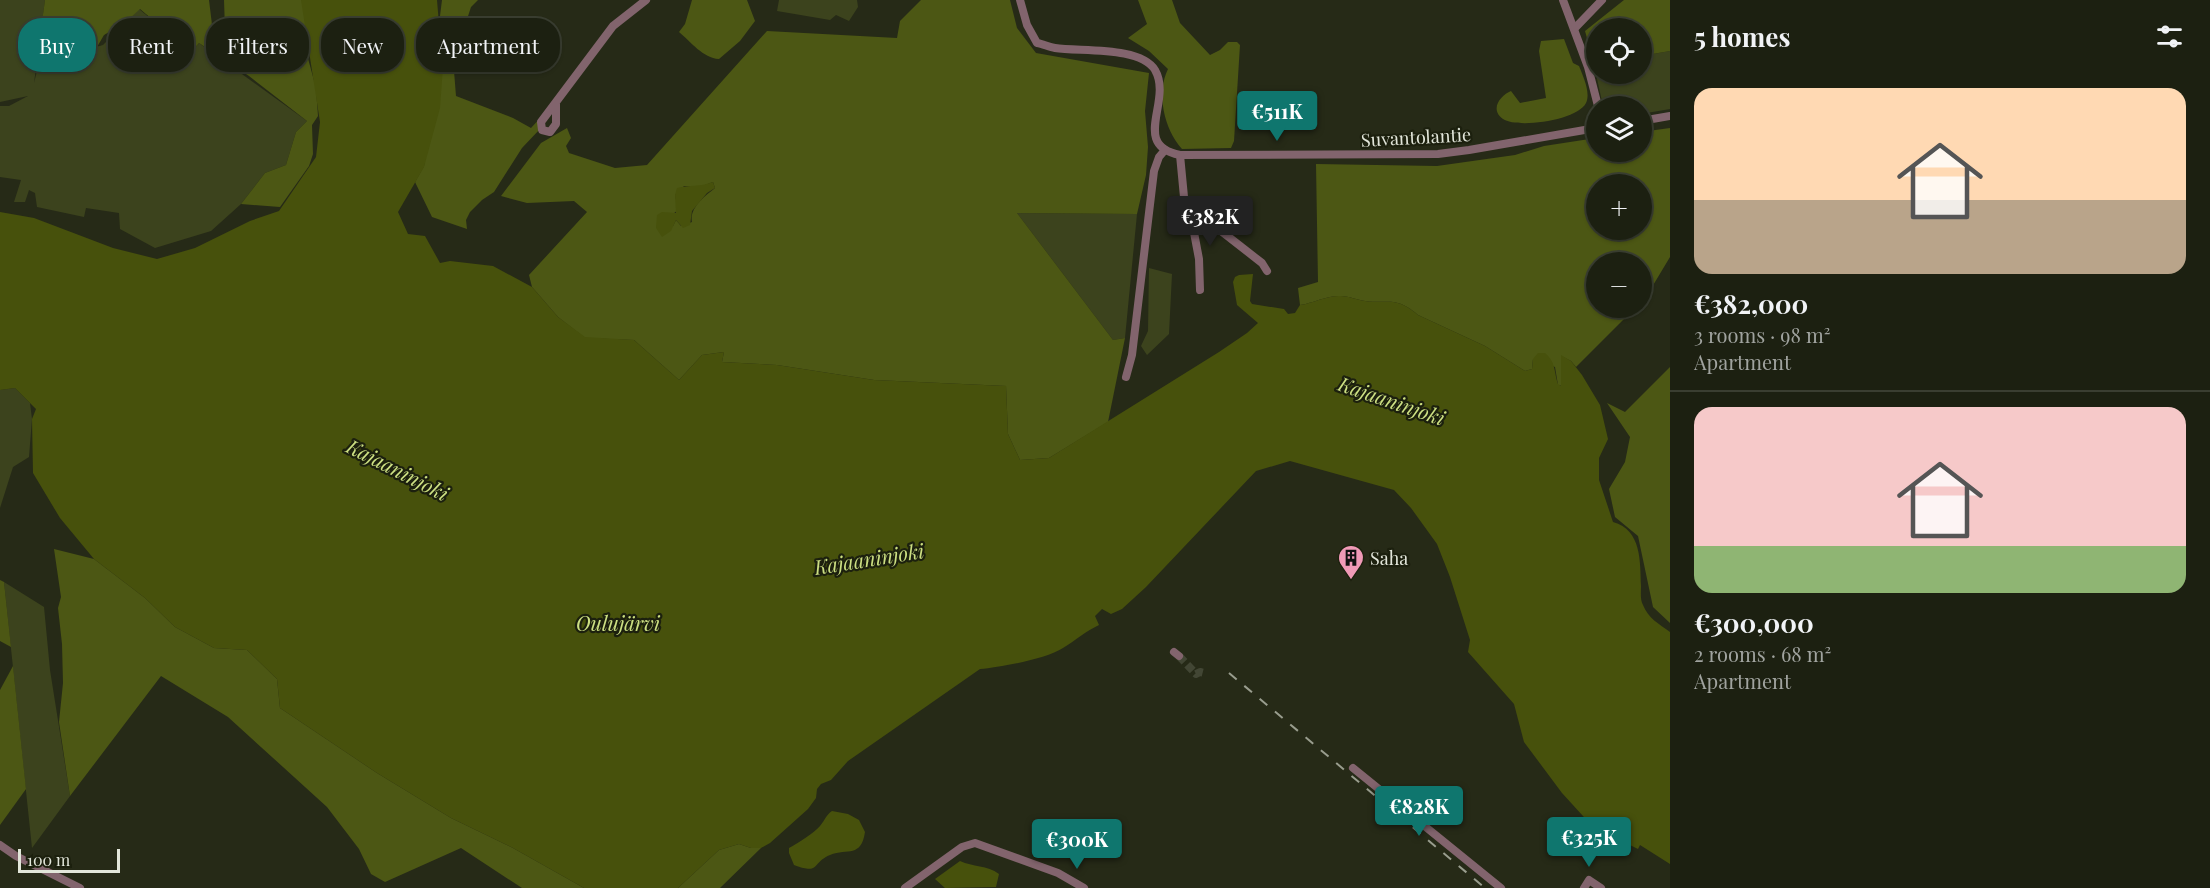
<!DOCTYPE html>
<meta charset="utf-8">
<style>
:root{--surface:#1c2011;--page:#25281a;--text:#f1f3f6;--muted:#a0a39f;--line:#3a3e31;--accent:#0f766e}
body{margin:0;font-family:"Playfair Display",serif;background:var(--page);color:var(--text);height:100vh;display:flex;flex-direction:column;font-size:22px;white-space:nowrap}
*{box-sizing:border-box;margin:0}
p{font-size:20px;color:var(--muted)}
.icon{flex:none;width:33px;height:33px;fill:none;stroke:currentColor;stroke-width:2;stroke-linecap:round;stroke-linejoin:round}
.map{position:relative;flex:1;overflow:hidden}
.drawer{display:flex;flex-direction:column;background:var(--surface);width:540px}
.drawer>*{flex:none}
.top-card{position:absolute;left:18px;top:18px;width:570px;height:54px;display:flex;gap:12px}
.tools{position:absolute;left:1586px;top:18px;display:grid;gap:12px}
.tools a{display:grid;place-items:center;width:66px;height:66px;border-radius:50%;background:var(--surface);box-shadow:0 2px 4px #0004,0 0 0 2px var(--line);font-size:30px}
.scale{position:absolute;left:18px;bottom:15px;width:102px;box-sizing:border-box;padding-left:6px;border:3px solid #e2e6da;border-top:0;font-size:16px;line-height:21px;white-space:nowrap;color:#e2e6da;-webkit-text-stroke:4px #1c200e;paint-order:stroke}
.price{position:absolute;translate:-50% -51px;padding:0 14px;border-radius:6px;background:var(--accent);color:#fff;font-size:20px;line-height:39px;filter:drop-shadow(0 2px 3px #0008)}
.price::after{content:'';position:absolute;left:50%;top:36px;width:18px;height:14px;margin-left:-9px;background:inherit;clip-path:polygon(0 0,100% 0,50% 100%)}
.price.on{background:#222;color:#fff}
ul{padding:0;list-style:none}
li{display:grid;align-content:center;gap:12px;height:318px;padding:0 24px}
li+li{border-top:2px solid var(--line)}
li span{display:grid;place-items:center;height:186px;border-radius:18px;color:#555}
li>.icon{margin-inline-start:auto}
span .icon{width:108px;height:108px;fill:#fffc;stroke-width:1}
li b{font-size:26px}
h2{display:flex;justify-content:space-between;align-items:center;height:72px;padding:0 24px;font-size:26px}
.tag{padding:0 21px;border-radius:24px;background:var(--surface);box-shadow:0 2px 4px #0004,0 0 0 2px var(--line);font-size:21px;line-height:54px}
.tag.on{background:var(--accent);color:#fff}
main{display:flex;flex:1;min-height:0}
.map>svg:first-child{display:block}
.green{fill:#3c431d}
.forest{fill:#4c5714;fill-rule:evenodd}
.water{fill:#47510c}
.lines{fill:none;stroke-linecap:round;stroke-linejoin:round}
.minor-tunnel{stroke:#424634;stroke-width:8;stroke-dasharray:8 4;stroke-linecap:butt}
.minor{stroke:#82646d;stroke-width:8}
.rail{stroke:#999d8e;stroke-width:2;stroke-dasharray:10 10;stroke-linecap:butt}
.labels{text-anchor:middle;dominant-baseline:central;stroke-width:4.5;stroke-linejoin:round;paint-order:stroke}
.street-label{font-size:18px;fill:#e2e6da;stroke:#1c200e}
.poi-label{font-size:18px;fill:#e2e6da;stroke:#1c200e;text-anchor:start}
.water-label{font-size:20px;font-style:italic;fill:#ccdf82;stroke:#1c200e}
</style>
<main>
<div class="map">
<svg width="1670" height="888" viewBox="0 0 1670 888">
<rect width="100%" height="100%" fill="#262a17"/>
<!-- green -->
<g class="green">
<polygon points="0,0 45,0 34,83 39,63 103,45 139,9 191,52 199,43 307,121 296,132 286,165 265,173 241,204 211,231 155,248 120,229 119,213 86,208 84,217 37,207 35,193 29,190 25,202 14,202 21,180 0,177 0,106 9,106 28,96 0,102"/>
<polygon points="779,0 857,0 858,7 849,21 836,15 830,20 777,11"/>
<polygon points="1670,51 1670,109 1641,114 1641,106 1603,106 1596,74 1641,74 1641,56"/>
<polygon points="1017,213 1137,214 1125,338 1113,340"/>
<polygon points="1149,268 1172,274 1169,334 1147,355 1141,346 1148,331"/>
<polygon points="15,388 30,403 32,419 29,457 13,467 0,508 0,390"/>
<polygon points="4,582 44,607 50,670 70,796 32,848"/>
</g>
<!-- forest -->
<g class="forest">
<polygon points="45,0 209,0 214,41 217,40 217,33 222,34 225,30 224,0 305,0 306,51 316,88 318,116 312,125 313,154 309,166 280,207 241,204 265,173 286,165 296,132 307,121 249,76 199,43 191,52 140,9 126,22 104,35 97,47 66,57 53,50 40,36"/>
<polygon points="442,0 478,0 471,7 456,53 454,71 456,96 513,118 531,128 542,116 540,129 522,148 494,192 482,200 470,212 466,220 467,229 432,217 415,182 424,166 444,56 445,39 439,24"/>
<path d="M692,0H747L755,21L740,41L719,59C703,58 691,42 679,32L685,24Z"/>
<path d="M921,0H1010L1017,28L1036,53L1149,73L1145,111L1148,147L1146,175L1137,214L1017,213L1113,340L1125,338L1108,422L1049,458L1020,460L1008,434L1006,386L874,380L777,365L722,362L724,352L702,355L679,380L634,340L585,338L558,317L532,287L529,275L587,212L574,201L527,203L501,196L541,143L567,128L571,138L566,146L569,153L615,168L647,165L767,31L897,38L900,21ZM713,182L715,188C705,196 689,208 692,222L681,226L676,220L673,226L668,213L673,214L678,210L675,195L684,186L700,187Z"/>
<path d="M1138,0H1172L1180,23L1210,55L1220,50L1228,42H1237L1240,45L1234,141L1231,148L1182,149C1164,129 1156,93 1168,69L1149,51L1128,38L1147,24Z"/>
<polygon points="1624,0 1670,0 1670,51 1641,56 1641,28 1596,28 1596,70 1585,31"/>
<path d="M1564,39L1573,63L1579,66C1583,76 1591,93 1586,103C1578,120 1518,129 1503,119C1489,109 1501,95 1511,91L1520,103L1546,98L1539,51L1541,41Z"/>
<path d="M1670,128V257L1649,292L1641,301V262H1596V308H1635L1576,367L1571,361L1561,356L1562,386L1558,385L1555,367L1533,359L1532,369L1525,371L1485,346L1418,315C1396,296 1389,304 1365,301C1357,300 1349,296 1341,296C1327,295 1314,303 1300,305L1298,288L1318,282L1316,164L1437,166L1515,155L1544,146L1596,138V152H1641V132ZM1596,184H1641V230H1596Z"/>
<polygon points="1670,367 1670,623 1653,607 1638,536 1615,517 1609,489 1625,462 1630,437 1607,403 1625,412"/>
<polygon points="54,549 94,559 145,598 175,627 214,648 247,650 277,679 280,708 377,773 451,818 513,848 584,888 522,888 461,848 385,882 371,874 359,849 327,807 228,717 161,676 70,796 59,722 63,683 62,644 58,608 61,597"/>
<polygon points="0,580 4,582 11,647 0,641"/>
<polygon points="13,666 26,789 0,825 0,690"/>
<polygon points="739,844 751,848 761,848 720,888 678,888 719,850"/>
</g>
<!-- water -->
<g class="water">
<path d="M301,0H437L439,24L445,39L440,108L424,167L398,212L408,234L425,236L440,263L450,261L493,266L532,287L558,317L585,337L634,340L679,380L702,355L724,352L722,362L777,365L874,380L1006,386L1008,434L1020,460L1049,458L1219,352L1247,333L1258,323L1237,305L1233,282L1235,277L1239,275L1253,274L1250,301L1252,304L1284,309L1288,314L1295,313L1300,305C1314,303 1327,295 1341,296C1349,296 1357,300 1365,301C1389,304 1396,296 1418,315L1485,346L1525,371L1532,369L1533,359L1538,353H1545C1556,362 1554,372 1558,384L1561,386V355L1571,361L1582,375L1600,405L1608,439L1599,458V480L1613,522C1642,530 1640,562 1641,586C1641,592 1640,600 1643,605C1648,618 1659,624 1670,632V864L1640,845L1638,849L1593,827L1562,793L1524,742L1514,704L1468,652L1470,640L1450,577L1437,544L1411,508L1394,490L1290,461L1256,471L1146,587L1122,609L1111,614L1102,609L1095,616L1099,625C1086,631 1076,640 1063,648C1046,659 1001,667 980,669L848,761L831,780L821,784L817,789L816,798L808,809L770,843L761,848H751L739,844L719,850L678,888H584L513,848L451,818L377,773L280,708L277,679L247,650L214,648L175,627L145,598L94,559L60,518L33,473L32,419L36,409L15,388L0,390V212L34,218L113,248L157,259L195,248L250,221L279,211L316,157L320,122Z"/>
<path d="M713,182L715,188L707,193L692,211L690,225L683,228L676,220L671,231L662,237L656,228L657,215L662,212L676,213L675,195L677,188C689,185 700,187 713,182Z"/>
<path d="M832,811L848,814L859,820L865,832C861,858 848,848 830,855C811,863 821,875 794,865L789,853V848C798,843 814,833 820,826C825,820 826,815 832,811Z"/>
<path d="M960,861C973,867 987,865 999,874L996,887L945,888L935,879Z"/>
</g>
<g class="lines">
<!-- minor-tunnel -->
<polyline class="minor-tunnel" points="1179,656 1196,674 1200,672 1204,673"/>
<!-- minor -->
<g class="minor">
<path d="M1020,0L1027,25L1037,43C1043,44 1049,47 1055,48C1081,52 1140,46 1155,70C1173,101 1130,145 1180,155L1438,154L1469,150L1596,128"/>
<polyline points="1563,0 1588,67 1598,106"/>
<polyline points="1575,28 1602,0"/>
<polyline points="556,104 556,124 550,132 542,130 541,122 613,26 646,0"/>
<polyline points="1641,121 1670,116"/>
<polyline points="1180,155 1184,197 1189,206 1262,263 1267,271"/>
<polyline points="1189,206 1199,259 1200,290"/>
<polyline points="1126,377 1132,355 1154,171 1159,157 1165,150"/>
<polyline points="1174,652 1179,656"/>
<polyline points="1353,768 1501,888"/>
<polyline points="0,845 16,856 80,888"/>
<polyline points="905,888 962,847 975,843 1058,873 1084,888"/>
<polyline points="1584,888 1589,880 1601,888"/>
</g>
<!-- rail -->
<polyline class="rail" points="1229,673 1485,888"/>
</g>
<!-- icons -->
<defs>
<symbol id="building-pin" viewBox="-11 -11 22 30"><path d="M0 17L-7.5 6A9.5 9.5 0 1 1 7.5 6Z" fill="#f09ab7" stroke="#1c200e"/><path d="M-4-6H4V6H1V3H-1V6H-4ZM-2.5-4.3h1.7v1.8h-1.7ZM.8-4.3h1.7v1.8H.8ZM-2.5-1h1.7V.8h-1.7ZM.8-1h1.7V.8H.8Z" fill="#111"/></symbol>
</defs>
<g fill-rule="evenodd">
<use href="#building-pin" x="1336" y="543" width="30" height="40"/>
</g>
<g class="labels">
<!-- street labels -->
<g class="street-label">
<text transform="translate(1416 137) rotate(-3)">Suvantolantie</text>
</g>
<!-- poi labels -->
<g class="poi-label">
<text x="1370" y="558">Saha</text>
</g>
<!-- water labels -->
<g class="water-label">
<text transform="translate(1392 400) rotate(19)">Kajaaninjoki</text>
<text transform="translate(398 469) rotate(27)">Kajaaninjoki</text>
<text transform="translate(869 558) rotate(-9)">Kajaaninjoki</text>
<text x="618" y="622">Oulujärvi</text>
</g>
</g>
</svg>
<div class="tools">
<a><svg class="icon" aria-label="locate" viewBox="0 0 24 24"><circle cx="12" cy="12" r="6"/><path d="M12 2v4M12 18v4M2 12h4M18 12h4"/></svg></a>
<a><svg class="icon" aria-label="layers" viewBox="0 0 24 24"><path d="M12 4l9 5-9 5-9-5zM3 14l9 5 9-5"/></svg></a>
<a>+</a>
<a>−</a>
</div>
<div class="scale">100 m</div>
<b class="price" style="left:1277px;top:142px">€511K</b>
<b class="price on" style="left:1210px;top:247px">€382K</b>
<b class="price" style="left:1419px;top:837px">€828K</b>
<b class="price" style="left:1589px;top:868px">€325K</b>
<b class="price" style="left:1077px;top:870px">€300K</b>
<div class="top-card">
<a class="tag on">Buy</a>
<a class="tag">Rent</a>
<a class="tag">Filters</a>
<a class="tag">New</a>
<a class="tag">Apartment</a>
</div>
</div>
<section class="drawer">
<h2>5 homes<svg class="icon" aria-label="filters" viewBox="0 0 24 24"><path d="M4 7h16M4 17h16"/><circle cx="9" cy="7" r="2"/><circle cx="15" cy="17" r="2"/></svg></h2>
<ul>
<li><span style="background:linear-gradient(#ffd9b3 60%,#b9a48a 0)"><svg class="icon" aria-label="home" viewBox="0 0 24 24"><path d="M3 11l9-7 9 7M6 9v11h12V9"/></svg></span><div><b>€382,000</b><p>3 rooms · 98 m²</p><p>Apartment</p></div></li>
<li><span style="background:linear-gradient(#f6c9c9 75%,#8fb573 0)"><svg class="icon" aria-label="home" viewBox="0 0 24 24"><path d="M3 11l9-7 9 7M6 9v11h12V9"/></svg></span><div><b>€300,000</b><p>2 rooms · 68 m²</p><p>Apartment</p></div></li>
</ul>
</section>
</main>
